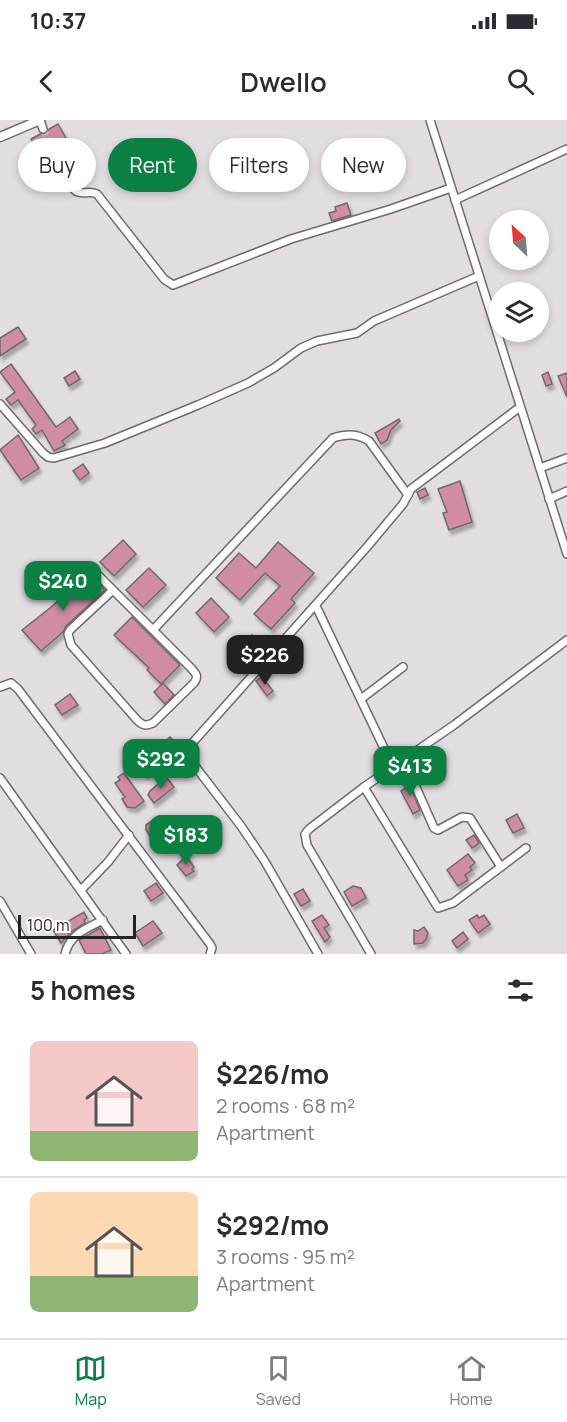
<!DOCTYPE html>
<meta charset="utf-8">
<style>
:root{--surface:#fff;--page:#f2f2f3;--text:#2b2b33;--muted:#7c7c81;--line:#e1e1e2;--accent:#0b8043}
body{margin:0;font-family:Manrope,sans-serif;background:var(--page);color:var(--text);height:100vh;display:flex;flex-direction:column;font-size:22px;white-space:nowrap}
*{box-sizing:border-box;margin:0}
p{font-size:20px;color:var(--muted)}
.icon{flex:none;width:33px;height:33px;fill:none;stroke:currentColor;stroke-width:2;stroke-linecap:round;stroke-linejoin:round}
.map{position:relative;height:834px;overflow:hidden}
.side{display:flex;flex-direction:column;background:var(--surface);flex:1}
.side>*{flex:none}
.top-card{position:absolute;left:18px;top:18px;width:531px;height:54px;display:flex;gap:12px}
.needle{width:39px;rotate:334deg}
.tools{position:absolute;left:489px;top:90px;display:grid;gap:12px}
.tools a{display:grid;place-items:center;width:60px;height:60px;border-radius:50%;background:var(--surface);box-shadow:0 3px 9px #0003;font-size:30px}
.scale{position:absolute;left:18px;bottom:15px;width:118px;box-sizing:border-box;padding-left:6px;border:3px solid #252325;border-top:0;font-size:16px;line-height:21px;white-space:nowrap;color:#252325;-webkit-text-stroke:4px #fff;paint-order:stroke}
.price{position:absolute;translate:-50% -51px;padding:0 14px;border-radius:12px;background:var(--accent);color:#fff;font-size:20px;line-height:39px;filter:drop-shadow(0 2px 3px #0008)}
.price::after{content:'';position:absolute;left:50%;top:36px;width:18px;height:14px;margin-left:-9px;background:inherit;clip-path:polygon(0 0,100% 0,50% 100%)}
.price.selected{background:#222;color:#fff}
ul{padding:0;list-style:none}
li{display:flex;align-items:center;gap:18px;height:150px;padding:0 30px}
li+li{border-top:2px solid var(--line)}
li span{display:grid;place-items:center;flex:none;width:168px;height:120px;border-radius:9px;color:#555}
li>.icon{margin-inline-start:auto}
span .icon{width:72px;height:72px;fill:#fffc;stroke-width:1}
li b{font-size:26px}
h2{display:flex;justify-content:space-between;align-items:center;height:72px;padding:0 30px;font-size:26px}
.pill{padding:0 21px;border-radius:27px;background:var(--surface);box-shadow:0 3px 9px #0003;font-size:21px;line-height:54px}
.pill.selected{background:var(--accent);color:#fff}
.status{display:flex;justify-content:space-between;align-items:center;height:42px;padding:0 30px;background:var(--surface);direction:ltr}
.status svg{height:16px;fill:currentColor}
header{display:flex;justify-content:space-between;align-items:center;height:78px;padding:0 30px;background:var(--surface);font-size:27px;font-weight:600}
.dock{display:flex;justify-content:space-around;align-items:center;height:84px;border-top:2px solid var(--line);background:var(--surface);font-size:16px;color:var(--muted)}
.dock a{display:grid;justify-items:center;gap:3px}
.dock .selected{color:var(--accent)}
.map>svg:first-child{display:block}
.building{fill:#cf8ca2;stroke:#706a6c;stroke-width:1.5;filter:url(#shadow)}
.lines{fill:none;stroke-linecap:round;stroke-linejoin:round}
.minor-tunnel{stroke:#bcb8bb;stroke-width:7;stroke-dasharray:7 3.5;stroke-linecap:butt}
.minor-casing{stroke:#6f6a6d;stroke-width:10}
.tertiary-casing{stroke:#6f6a6d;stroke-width:11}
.minor{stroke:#fff;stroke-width:7}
.tertiary{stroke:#fff;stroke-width:8}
</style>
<div class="status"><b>10:37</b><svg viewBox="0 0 49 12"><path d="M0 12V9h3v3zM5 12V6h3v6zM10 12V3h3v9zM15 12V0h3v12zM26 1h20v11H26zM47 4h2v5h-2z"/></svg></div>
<header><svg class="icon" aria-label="back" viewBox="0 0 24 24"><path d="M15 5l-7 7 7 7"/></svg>Dwello<svg class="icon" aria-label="search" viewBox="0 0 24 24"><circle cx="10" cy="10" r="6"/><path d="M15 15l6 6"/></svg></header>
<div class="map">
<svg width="567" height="834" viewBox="0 0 567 834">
<defs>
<filter id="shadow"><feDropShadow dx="2.5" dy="4.5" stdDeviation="1.5" flood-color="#0004"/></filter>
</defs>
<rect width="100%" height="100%" fill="#e2dde1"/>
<!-- building -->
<g class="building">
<polygon points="58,4 66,18 56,23 52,20 48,20 46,24 47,29 39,33 31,19 40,14 45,14 49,9"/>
<polygon points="347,83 351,95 332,101 329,93 336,91 335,87"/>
<polygon points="18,207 26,219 0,236 0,218"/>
<polygon points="11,244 56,307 70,297 78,309 62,321 65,325 54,331 42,310 36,314 32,309 36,305 18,280 11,285 6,279 15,272 0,252"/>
<polygon points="75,251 80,259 69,266 64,258"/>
<polygon points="548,252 552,264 546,266 542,255"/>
<polygon points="567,253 567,277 558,256"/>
<polygon points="399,299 400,301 391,310 387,320 381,324 375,313"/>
<polygon points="18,315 39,348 21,360 0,330"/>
<polygon points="83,344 89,353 80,360 73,351"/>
<polygon points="460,361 472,402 449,410 443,393 447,392 438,369"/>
<polygon points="425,368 428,375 420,379 417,372"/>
<polygon points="123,420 136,434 114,456 100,442"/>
<polygon points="278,422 314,453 291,479 295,483 271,509 254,494 280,466 265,453 240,480 216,458 239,433 256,448"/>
<polygon points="149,448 166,465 143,487 126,470"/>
<polygon points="88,453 105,470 66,506 63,512 41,531 22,510 50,488"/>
<polygon points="211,478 229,497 214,512 196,493"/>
<polygon points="132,497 180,545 161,564 147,550 149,548 114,515"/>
<polygon points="252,515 260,521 251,533 242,527"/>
<polygon points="262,557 273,571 267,576 256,561"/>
<polygon points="163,563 174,575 165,584 154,572"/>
<polygon points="70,574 78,585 62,595 55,585"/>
<polygon points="170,617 181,629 173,637 171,635 163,641 162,640 145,655 139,648 156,633 154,631"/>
<polygon points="124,653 144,681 135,688 127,687 122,679 125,677 115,663 120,660 118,657"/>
<polygon points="166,657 174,667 154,683 148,675 150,671"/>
<polygon points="406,657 420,690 413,694 401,671 406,668 402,659"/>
<polygon points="517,694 524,708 513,713 506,700"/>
<polygon points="159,696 167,708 152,719 146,710 146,705"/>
<polygon points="189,715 193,720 183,728 179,723"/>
<polygon points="474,715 479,723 472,728 466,720"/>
<polygon points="468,734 475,743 470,747 472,750 465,755 468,760 458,766 447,750"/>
<polygon points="186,736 194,747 192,749 194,751 186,756 177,745"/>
<polygon points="156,763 163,773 151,781 144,771"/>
<polygon points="353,766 361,768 366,778 352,786 344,772"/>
<polygon points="303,769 310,781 301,786 294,774"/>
<polygon points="84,792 87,798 84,800 85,803 71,812 61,823 53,810"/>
<polygon points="322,795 329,805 324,808 330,817 325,822 312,801"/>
<polygon points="477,795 479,798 484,795 490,804 478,813 469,800"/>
<polygon points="153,801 162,813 143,826 135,813"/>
<polygon points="424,807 428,813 426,819 423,823 414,824 414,810 418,811"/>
<polygon points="100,808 111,830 102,834 86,834 79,820"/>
<polygon points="463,812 468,819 457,828 452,821"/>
</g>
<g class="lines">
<!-- minor-tunnel -->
<polyline class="minor-tunnel" points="43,9 51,25"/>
<defs>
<g id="minor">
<polyline points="40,0 43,9"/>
<polyline points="430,0 567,434"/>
<path d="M51,25C55,34 69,71 78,72C85,74 90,71 97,74L164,159L173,165L291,119L391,89L451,68"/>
<polyline points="455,80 567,29"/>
<polyline points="0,284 43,333 48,337 54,338 105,323 198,285 248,263 274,248 301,228 317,221 357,213 374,201 479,156"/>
<polyline points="540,348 567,338"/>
<polyline points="549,379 567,371"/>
<path d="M93,450C126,483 158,515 191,548C196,554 199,556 194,563L153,603C146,606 143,606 137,600L71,525L68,514L70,510L113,470"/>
<polyline points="316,486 393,647"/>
<path d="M153,510L333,318C346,314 356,313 369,321L408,375"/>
<polyline points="0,567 11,563 18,569 210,824 212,828 210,834"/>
<polyline points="361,579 403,547"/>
<polyline points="404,640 434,708 438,710 462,697 470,698 501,747"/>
<polyline points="0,658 126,834"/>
<polyline points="364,667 438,788 453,783 526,728"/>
<polyline points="82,769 108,742 129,715"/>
<polyline points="0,781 31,834"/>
<path d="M65,834C70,814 86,809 103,800"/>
<polyline points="318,834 264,740 241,706 188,637 187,629 367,427 403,384 411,369 520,287"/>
<polyline points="371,834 307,725 305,714 309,709 364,667 454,605 567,520"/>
</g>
<polyline id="tertiary" points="0,17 40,0"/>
</defs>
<!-- minor casing -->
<use href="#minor" class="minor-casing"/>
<!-- tertiary casing -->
<use href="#tertiary" class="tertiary-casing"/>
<!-- minor -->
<use href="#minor" class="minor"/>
<!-- tertiary -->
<use href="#tertiary" class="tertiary"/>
</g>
</svg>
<div class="tools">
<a><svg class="needle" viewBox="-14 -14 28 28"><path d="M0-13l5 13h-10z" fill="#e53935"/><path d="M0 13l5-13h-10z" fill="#7c7c81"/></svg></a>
<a><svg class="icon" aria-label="layers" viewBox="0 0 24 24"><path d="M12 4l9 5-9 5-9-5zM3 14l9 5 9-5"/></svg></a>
</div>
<div class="scale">100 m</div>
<b class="price" style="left:63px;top:492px">$240</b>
<b class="price selected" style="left:265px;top:566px">$226</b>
<b class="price" style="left:161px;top:670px">$292</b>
<b class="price" style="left:410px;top:677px">$413</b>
<b class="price" style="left:186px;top:746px">$183</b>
<div class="top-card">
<a class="pill">Buy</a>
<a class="pill selected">Rent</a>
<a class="pill">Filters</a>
<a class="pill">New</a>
</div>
</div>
<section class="side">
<h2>5 homes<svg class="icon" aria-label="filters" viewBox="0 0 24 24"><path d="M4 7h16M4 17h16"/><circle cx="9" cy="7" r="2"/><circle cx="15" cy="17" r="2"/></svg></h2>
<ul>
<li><span style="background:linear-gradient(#f6c9c9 75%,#8fb573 0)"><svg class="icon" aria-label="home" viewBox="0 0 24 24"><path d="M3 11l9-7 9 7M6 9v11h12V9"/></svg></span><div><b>$226/mo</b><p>2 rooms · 68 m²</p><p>Apartment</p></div></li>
<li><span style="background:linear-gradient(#ffd9b3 70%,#8fb573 0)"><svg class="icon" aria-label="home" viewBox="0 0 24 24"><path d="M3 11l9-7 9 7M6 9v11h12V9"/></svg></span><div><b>$292/mo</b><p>3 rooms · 95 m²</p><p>Apartment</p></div></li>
</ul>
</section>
<nav class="dock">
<a class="selected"><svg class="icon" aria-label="map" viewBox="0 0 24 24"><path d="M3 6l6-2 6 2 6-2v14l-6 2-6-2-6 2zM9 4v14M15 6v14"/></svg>Map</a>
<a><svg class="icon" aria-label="saved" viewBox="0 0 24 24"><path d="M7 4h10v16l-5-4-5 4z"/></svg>Saved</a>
<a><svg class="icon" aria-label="home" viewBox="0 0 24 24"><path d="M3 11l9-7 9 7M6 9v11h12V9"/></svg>Home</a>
</nav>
